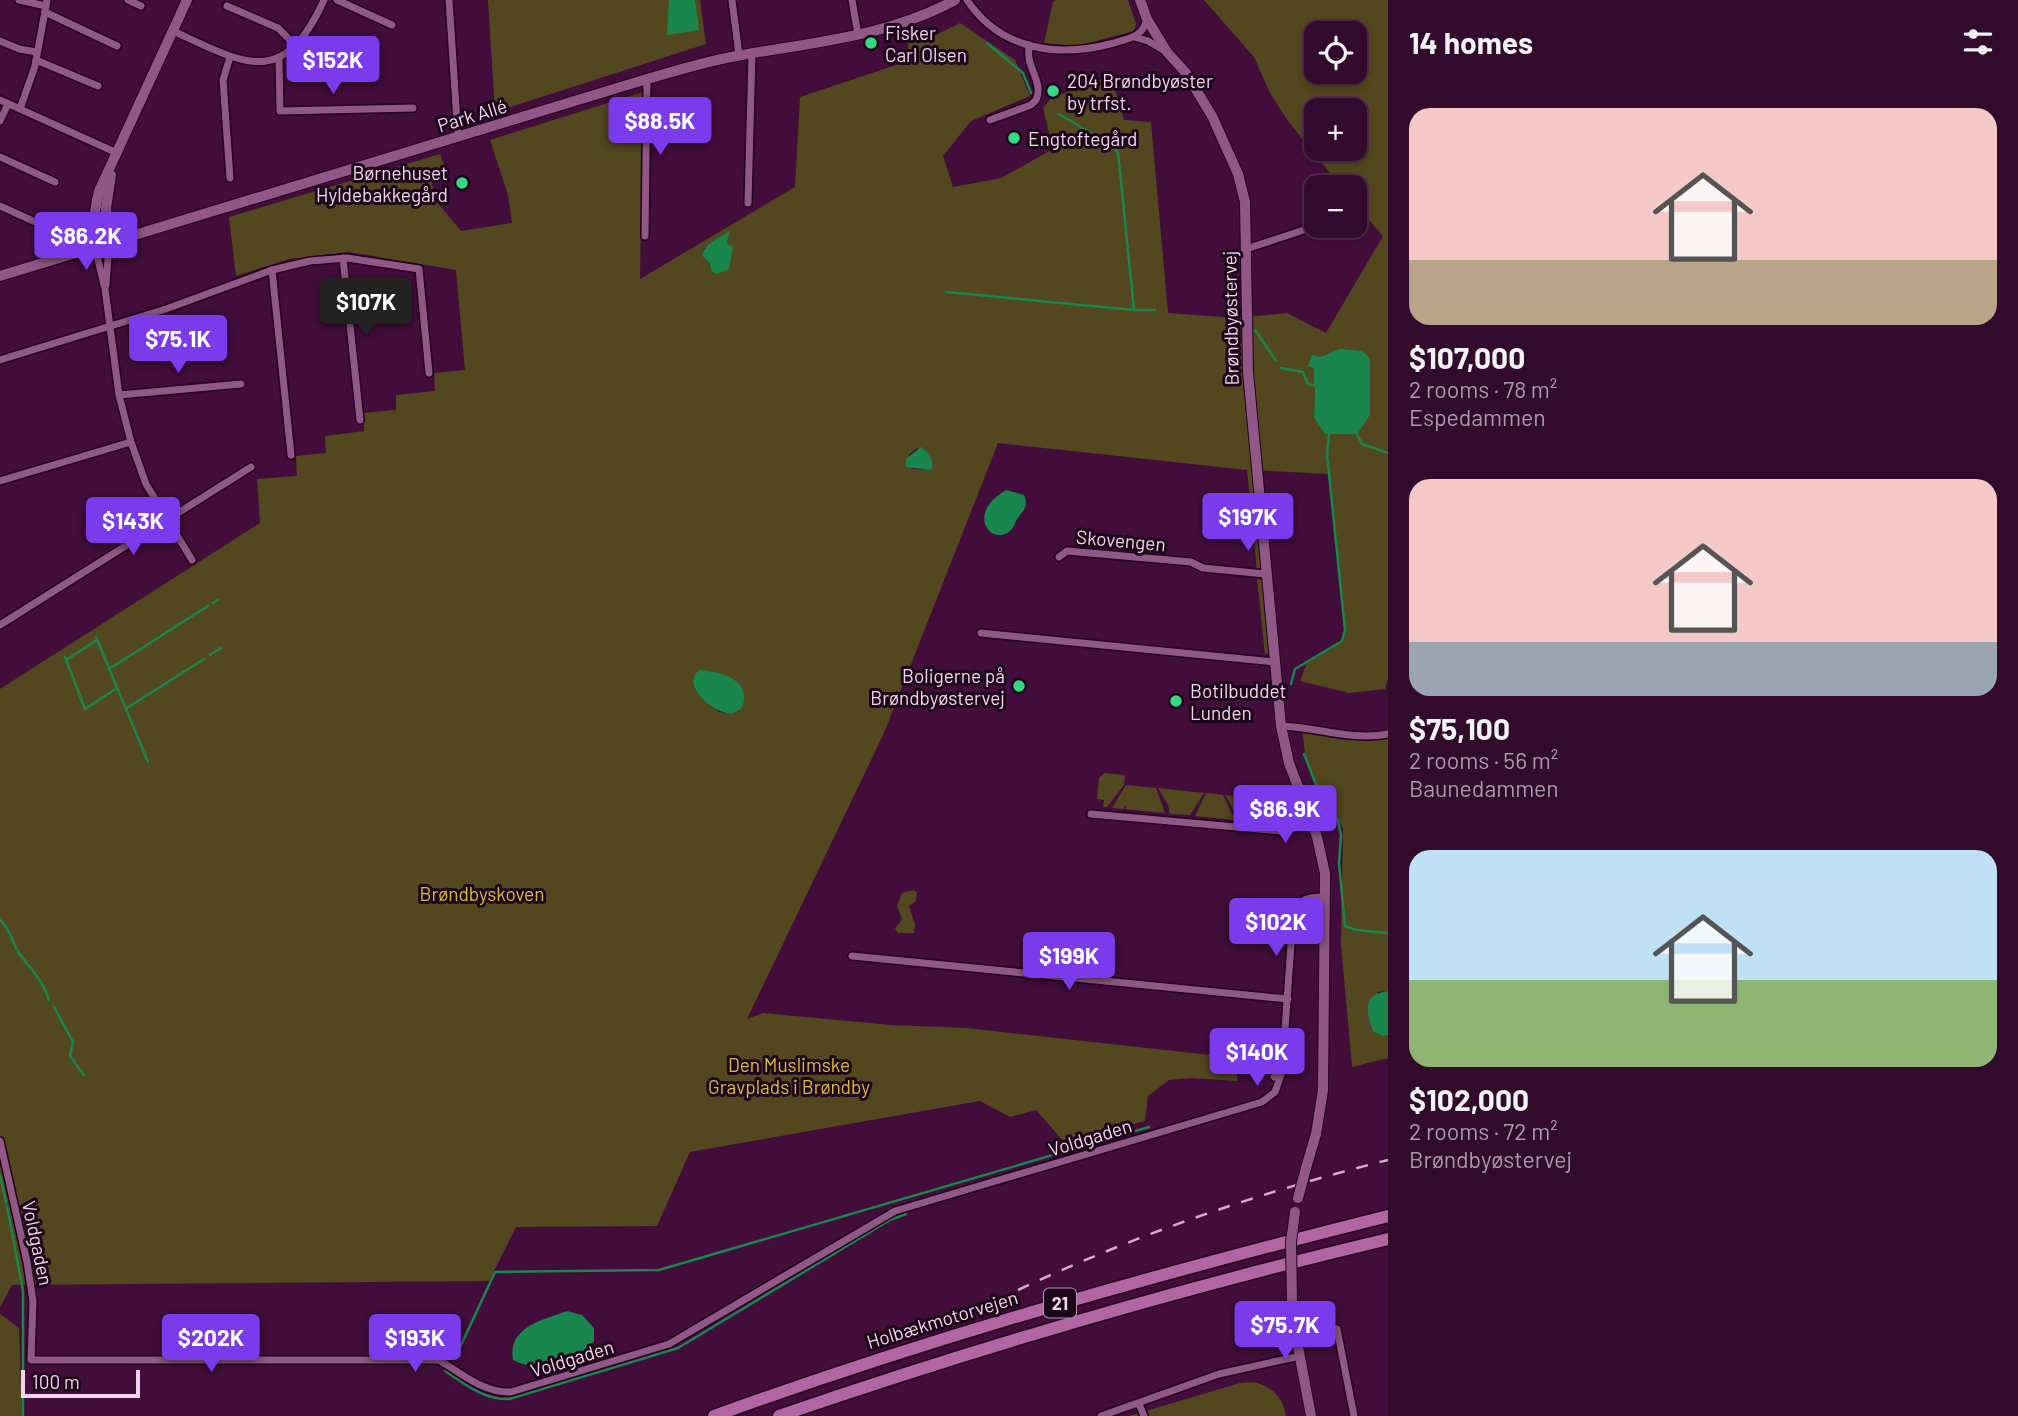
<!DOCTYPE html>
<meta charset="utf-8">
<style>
:root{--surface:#320a2c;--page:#3a1334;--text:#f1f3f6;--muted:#a89aa9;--line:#4d2b48;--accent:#7c3aed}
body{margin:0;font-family:Barlow,sans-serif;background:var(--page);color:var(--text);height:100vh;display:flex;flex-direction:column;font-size:26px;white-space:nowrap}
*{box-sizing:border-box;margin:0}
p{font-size:23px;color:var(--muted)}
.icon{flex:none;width:38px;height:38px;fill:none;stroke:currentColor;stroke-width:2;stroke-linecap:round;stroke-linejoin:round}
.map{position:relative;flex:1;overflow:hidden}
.drawer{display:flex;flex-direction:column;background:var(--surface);width:630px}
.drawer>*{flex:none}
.buttons{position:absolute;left:1304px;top:21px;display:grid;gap:14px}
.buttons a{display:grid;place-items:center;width:63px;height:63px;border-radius:14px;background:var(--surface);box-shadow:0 4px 10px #0003,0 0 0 2px var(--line);font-size:35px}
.scale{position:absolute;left:21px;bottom:18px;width:119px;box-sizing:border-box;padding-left:7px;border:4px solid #f4d3ec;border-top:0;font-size:19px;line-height:24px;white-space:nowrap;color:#f4d3ec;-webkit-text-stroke:5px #1c0619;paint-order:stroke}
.price{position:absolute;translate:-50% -60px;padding:0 16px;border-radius:7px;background:var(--accent);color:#fff;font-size:23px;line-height:46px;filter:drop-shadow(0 2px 4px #0008)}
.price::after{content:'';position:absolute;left:50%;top:42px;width:21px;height:16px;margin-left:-10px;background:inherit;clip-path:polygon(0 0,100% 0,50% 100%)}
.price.active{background:#222;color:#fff}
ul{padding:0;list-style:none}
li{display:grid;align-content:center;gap:14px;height:371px;padding:0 21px}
li span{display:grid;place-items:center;height:217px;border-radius:21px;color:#555}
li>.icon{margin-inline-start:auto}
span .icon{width:126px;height:126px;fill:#fffc;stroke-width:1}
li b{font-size:30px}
h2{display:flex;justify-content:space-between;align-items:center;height:84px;padding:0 21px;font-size:30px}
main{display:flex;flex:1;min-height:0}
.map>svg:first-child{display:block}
.green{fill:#52471e;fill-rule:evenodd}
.water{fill:#19864d}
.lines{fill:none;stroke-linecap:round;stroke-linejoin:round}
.stream{stroke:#19864d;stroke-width:2.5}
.street-casing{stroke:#22001d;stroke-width:10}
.secondary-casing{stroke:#22001d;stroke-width:12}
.highway-casing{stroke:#22001d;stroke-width:15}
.street{stroke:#915786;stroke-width:7}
.secondary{stroke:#915786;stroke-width:10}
.highway{stroke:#b265a3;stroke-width:12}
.rail{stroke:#d2adca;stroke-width:2.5;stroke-dasharray:12 12;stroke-linecap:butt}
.secondary-bridge-casing{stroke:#22001d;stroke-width:12;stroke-linecap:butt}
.secondary-bridge{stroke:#915786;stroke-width:10}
.poi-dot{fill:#34d881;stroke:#1c0619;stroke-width:2.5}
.labels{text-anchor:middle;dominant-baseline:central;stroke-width:6;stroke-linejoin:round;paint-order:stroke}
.shield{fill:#1c0619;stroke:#b396ad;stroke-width:2}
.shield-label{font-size:18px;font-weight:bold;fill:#f4d3ec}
.poi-label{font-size:19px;fill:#f4d3ec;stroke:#1c0619;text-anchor:start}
.street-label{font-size:19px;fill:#f4d3ec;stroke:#1c0619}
.park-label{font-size:19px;fill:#debc2f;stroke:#1c0619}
</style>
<main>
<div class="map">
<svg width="1388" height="1416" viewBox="0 0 1388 1416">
<rect width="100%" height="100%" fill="#420d3a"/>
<!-- green -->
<g class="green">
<polygon points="488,0 700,0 706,44 495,112"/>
<polygon points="1056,0 1128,0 1136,24 1134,31 1077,46 1044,43 1053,2"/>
<path d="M1204,0H1388V679L1385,689L1349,693L1300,681L1307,662L1341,641L1345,630L1328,474L1252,470L1261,566L1257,571L1247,470L998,443L884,733L747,1019L763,1013L891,1025L967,1028L1238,1058L1237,1081L1191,1078L1169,1080L1148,1096L1145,1121L1065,1143L1036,1110L1010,1117L980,1101L690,1152L657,1226L516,1227L489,1281L12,1285L0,1307V689L260,523L257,479L297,476L296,456L326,453L325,436L364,431L363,413L396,410V395L435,391L434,373L465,370L456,270L349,252L289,259L236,276L229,217L440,154L445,167L429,172L436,201L461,231L512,223L508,195L490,140L643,92L640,279L795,187L800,97L908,61V43L934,36L960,23L1015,60L1030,96L971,121L943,156L953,187L1001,178L1053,149L1043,108L1051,98L1111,76L1124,120L1151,122L1168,313L1237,318L1287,313L1326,333L1383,236L1355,204L1354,187H1341L1288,121L1270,93L1254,57ZM1316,33H1354V72H1316ZM1316,110H1354V149H1316ZM722,236L728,245L710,267L709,262L702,256C702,243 715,244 722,236ZM1339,349L1314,418L1315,386L1312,384L1314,383V368L1320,357ZM917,448L928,453L932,461L929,470L912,469L909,455ZM695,689L740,710L734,713L719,712Z"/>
<polygon points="1257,578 1262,581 1269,652 1265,655"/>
<polygon points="1302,728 1388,736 1388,991 1377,992 1383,1036 1388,1035 1388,1058 1352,1067 1341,945 1343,828 1317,787 1306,762"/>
<polygon points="1104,773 1125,775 1124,785 1107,807 1103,807 1104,800 1097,799 1099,778"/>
<polygon points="1126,785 1156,788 1165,813 1125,809 1126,806 1124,806 1124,809 1112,808"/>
<polygon points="1158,788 1204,793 1190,815 1170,814 1168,805"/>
<polygon points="1248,789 1255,795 1253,818 1246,817 1245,821 1239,820 1225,795 1247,797"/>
<polygon points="1282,790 1292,797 1299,818 1294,822 1281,825 1278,795"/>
<polygon points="1206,793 1223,795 1235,820 1195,816"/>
<polygon points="914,890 917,892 916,901 909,906 915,924 914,933 898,933 895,929 902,919 897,906 902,893"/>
<polygon points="0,1314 19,1328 22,1416 0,1416"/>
<path d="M1254,1382C1272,1387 1283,1397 1286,1416H1129L1240,1383Z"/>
</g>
<!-- water -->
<g class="water">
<polygon points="669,0 695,0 699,30 667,35"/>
<path d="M728,232L730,233L727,241L728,245L733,246L729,269L717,274L712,272L709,262L702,256C703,244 719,238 728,232Z"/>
<polygon points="1339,349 1362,351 1370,358 1370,415 1357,434 1325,434 1314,418 1315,387 1311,385 1314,383 1314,368 1308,366 1312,355 1320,357"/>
<path d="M921,447C928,452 934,459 932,469L929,470L906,467V459Z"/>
<path d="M1006,490L1024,495C1029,508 1023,510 1017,519C1015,522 1015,526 1012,529C994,549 963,515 1006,490Z"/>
<path d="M700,670C718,671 747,678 744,701C743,706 740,711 734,713C716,717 678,684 700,670Z"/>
<path d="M1388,991V1035L1383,1036L1373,1031C1366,1012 1362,994 1388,991Z"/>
<path d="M567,1311L582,1315L594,1328V1341C575,1363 539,1374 513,1360C507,1327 543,1320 567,1311Z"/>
</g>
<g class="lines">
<!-- stream -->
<g class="stream">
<polyline points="987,43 1023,73 1031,93"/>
<polyline points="1059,114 1096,136 1118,152 1134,310"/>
<polyline points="947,292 1134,310 1155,310"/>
<polyline points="1255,330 1276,361"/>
<polyline points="1281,368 1303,372 1308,384 1311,385"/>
<polyline points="1357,434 1362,444 1388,453"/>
<polyline points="213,603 218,600"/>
<polyline points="96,637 148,762"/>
<polyline points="210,655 221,648"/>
<polyline points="65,657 85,709 117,688"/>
<polyline points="66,660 97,640"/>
<polyline points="109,669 208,606"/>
<polyline points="1291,684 1295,669 1342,641 1345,630 1327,454 1329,434"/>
<polyline points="127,708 204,659"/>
<polyline points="1304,754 1317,787 1338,821 1341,835 1339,863 1345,926 1356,930 1388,933"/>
<path d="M0,920C11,929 11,942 19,953C30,969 44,981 49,1000"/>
<polyline points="54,1007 73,1042 70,1056 84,1075"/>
<polyline points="0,1175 6,1203"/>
<polyline points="7,1206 23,1291 23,1416"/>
<polyline points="457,1354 495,1272 659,1270 1149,1127"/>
<path d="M445,1371C465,1384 484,1400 509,1399L678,1348L890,1220L906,1214"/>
</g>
<defs>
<g id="street">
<polyline points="19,0 46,6"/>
<polyline points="128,0 141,6"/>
<polyline points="337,0 392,25"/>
<polyline points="449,0 458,137"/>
<polyline points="732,0 739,55"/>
<polyline points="852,0 858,35"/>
<path d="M967,0C1001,51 1059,58 1114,43C1129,38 1143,37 1147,19"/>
<polyline points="227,6 278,28 296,46"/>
<polyline points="45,12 117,46"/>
<path d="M173,31C245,64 283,90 324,0"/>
<polyline points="1134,37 1148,41 1165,51"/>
<polyline points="0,41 19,49 37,52"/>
<polyline points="230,57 223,80 230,178"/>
<polyline points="279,57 280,111 413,108"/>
<polyline points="36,60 98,86"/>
<polyline points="0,100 117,153"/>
<polyline points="20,109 35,66 47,0"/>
<path d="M990,120L1031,105L1036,100C1045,81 1023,65 1030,45"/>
<polyline points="0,121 8,104"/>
<polyline points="0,157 55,182"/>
<polyline points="748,203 752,53"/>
<polyline points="0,206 33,221"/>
<polyline points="1354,213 1355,213"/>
<polyline points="645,236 647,79"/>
<polyline points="95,248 105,289 119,395 131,442 146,484 192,560"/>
<polyline points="1246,249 1316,226"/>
<polyline points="343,258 360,420"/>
<polyline points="272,270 291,455"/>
<polyline points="106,285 109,244"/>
<polyline points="0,360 166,309 272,270 310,261 347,258 419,269 429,373"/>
<polyline points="119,395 241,384"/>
<polyline points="0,481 131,442"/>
<polyline points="1059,557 1067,551 1191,562 1203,568 1265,574"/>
<polyline points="0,625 251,467"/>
<polyline points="981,633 1275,662"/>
<path d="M1281,726C1317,727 1352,741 1388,734"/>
<polyline points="1091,814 1280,831 1313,824"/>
<polyline points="852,956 1288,999"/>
<path d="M1274,1077L1282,1072L1293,916C1298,898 1309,897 1325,897"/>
<path d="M0,1141L27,1262L33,1301L31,1360H439C462,1374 484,1393 511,1392L669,1344L895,1211L1262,1102L1275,1092L1282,1072"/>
<polyline points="1337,1329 1354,1416"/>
<polyline points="1139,1404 1144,1416"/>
<polyline points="1101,1416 1219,1374 1300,1356"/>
</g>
<g id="secondary">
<polyline points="1140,0 1147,19 1167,52 1186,73 1212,116 1238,174 1245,202 1248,372 1281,726 1289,763 1317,837 1325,873 1323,1090 1316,1134 1306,1168"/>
<polyline points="109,244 106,208 111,175"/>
<path d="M95,248C92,228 94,211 99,191L187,0"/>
<path d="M0,276L647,79C679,70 710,60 742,55C815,42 889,36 955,0"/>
<polyline points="1292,1301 1296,1336 1311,1416"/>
</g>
<g id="highway">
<path d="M714,1416C935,1336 1160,1273 1388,1216"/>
<path d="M779,1416C980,1347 1182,1288 1388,1239"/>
</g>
</defs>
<!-- street casing -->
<use href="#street" class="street-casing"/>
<!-- secondary casing -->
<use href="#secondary" class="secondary-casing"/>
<!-- highway casing -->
<use href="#highway" class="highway-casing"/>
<!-- street -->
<use href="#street" class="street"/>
<!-- secondary -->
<use href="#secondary" class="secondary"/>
<!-- highway -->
<use href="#highway" class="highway"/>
<!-- rail -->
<path class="rail" d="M1018,1290C1137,1234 1261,1192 1388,1160"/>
<defs>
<g id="secondary-bridge">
<polyline points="1298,1198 1306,1168"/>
<polyline points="1292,1301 1291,1242 1295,1212"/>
</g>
</defs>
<!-- secondary-bridge casing -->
<use href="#secondary-bridge" class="secondary-bridge-casing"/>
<!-- secondary-bridge -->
<use href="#secondary-bridge" class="secondary-bridge"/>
</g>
<!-- markers -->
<g class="poi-dot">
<circle cx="871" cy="43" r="7"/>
<circle cx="1053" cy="91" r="7"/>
<circle cx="1014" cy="138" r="7"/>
<circle cx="462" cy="183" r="7"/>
<circle cx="1019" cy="686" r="7"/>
<circle cx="1176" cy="701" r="7"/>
</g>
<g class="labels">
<!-- shield labels -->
<rect class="shield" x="1044" y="1288.5" width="32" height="29" rx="5"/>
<g class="shield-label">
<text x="1060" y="1303">21</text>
</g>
<!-- poi labels -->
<g class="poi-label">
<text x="885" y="32">Fisker<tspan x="885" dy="22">Carl Olsen</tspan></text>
<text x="1067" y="80">204 Brøndbyøster<tspan x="1067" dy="22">by trfst.</tspan></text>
<text x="1028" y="138">Engtoftegård</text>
<text x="448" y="172" text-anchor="end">Børnehuset<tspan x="448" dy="22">Hyldebakkegård</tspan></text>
<text x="1005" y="675" text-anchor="end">Boligerne på<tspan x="1005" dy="22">Brøndbyøstervej</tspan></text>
<text x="1190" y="690">Botilbuddet<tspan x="1190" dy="22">Lunden</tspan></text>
</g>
<!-- street labels -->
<g class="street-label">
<text transform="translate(472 115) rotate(-17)">Park Allé</text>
<text transform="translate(1230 318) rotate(-91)">Brøndbyøstervej</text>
<text transform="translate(1121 540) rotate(5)">Skovengen</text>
<text transform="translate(1090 1137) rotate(-17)">Voldgaden</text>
<text transform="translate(38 1243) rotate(78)">Voldgaden</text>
<text transform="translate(942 1319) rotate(-17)">Holbækmotorvejen</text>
<text transform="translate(572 1358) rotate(-17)">Voldgaden</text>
</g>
<!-- park labels -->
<g class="park-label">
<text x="482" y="893">Brøndbyskoven</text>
<text x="789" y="1064">Den Muslimske<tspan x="789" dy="22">Gravplads i Brøndby</tspan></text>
</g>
</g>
</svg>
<div class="buttons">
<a><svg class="icon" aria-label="locate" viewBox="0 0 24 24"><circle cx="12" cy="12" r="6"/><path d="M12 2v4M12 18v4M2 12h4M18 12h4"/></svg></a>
<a>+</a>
<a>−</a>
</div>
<div class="scale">100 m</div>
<b class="price" style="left:333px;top:96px">$152K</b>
<b class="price" style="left:660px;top:157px">$88.5K</b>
<b class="price" style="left:86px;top:272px">$86.2K</b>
<b class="price active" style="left:366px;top:338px">$107K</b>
<b class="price" style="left:178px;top:375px">$75.1K</b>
<b class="price" style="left:1248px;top:553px">$197K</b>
<b class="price" style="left:133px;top:557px">$143K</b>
<b class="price" style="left:1285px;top:845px">$86.9K</b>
<b class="price" style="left:1276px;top:958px">$102K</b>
<b class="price" style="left:1069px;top:992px">$199K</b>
<b class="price" style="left:1257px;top:1088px">$140K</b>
<b class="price" style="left:1285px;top:1361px">$75.7K</b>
<b class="price" style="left:211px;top:1374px">$202K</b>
<b class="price" style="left:415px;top:1374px">$193K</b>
</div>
<section class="drawer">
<h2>14 homes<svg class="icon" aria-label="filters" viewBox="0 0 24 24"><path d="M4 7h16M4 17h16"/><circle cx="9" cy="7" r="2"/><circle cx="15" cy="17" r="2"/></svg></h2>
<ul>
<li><span style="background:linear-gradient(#f6c9c9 70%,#b9a48a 0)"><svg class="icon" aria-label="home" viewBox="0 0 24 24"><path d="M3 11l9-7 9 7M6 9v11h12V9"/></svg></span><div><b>$107,000</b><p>2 rooms · 78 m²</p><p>Espedammen</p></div></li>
<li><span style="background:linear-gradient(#f6c9c9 75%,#9aa5b1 0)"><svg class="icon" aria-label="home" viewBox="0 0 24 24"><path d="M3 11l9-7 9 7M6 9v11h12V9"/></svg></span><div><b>$75,100</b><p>2 rooms · 56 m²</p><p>Baunedammen</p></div></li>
<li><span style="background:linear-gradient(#bfe0f5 60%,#8fb573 0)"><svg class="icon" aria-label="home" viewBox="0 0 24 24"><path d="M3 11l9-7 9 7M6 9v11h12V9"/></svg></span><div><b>$102,000</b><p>2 rooms · 72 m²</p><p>Brøndbyøstervej</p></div></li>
</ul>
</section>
</main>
